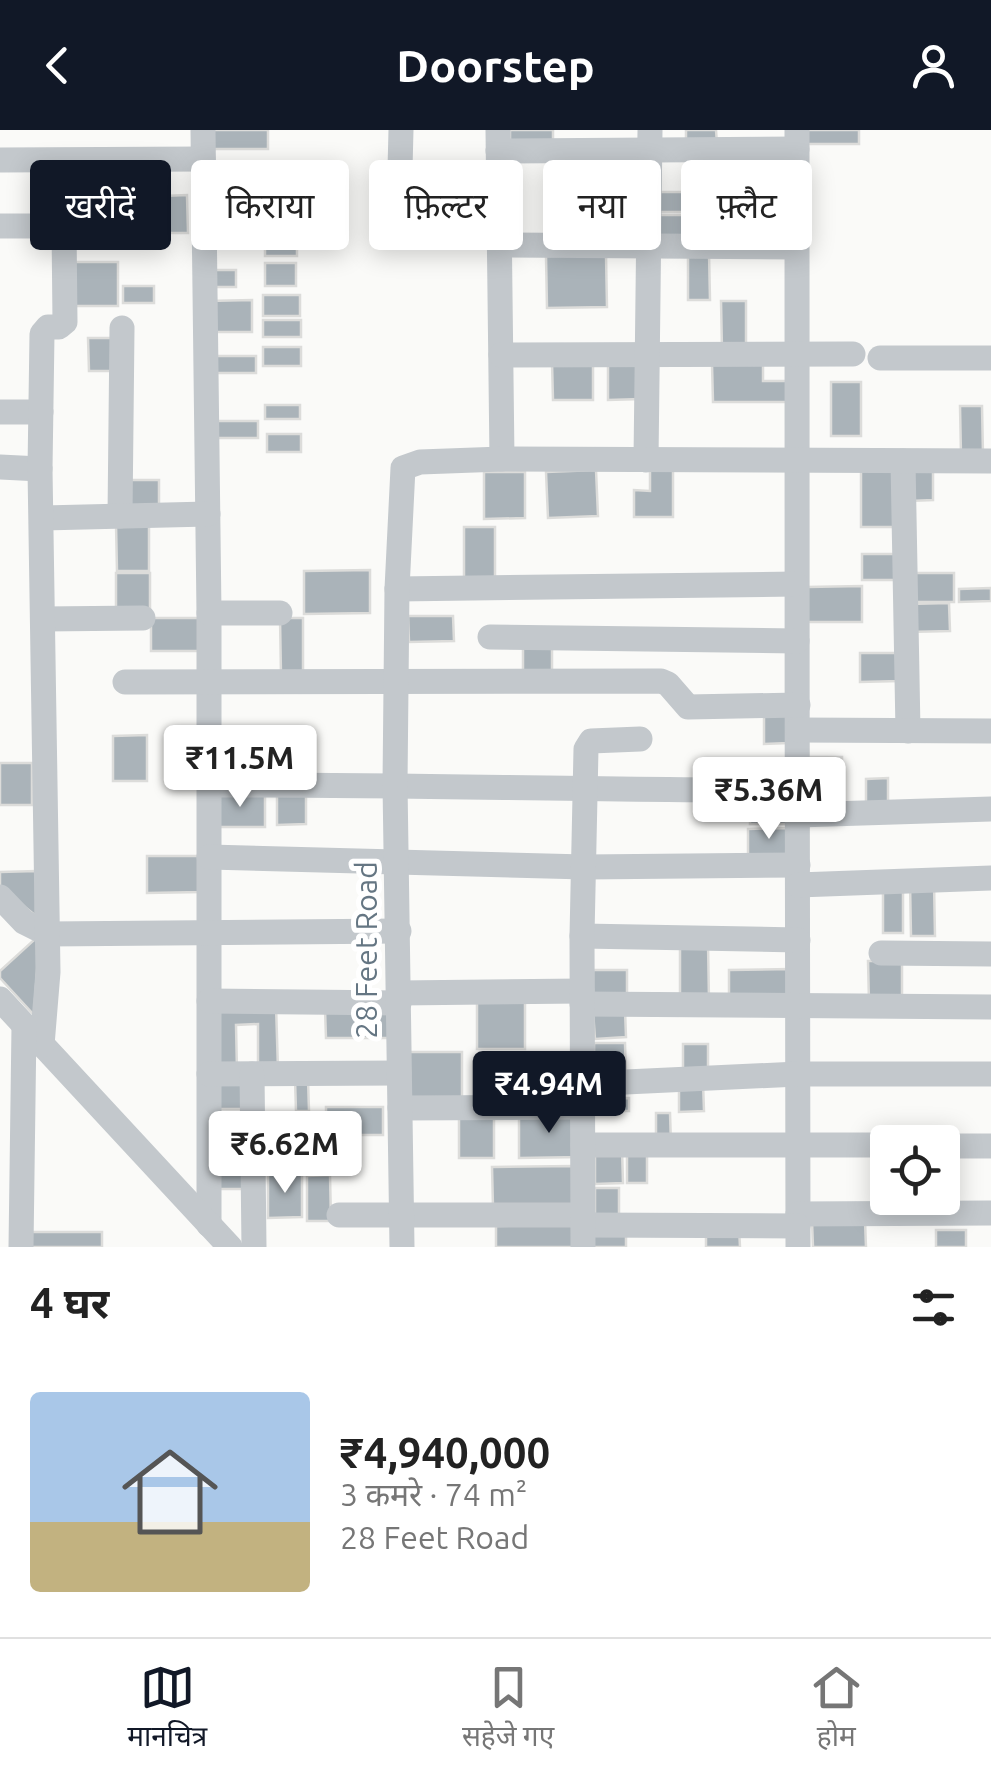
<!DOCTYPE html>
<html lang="hi">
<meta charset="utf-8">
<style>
:root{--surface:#fff;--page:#f6f6f6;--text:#222;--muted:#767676;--line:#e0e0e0;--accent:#111827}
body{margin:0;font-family:Ubuntu,"Noto Sans Devanagari",sans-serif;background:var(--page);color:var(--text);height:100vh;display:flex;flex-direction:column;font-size:38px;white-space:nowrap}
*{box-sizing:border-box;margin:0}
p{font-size:32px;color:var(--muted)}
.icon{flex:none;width:55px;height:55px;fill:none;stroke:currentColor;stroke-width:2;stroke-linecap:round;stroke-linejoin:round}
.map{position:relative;height:1117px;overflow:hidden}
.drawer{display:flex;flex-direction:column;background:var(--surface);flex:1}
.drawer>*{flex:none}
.top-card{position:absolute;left:30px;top:30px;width:932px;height:90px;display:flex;gap:20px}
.tools{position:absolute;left:870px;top:995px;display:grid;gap:20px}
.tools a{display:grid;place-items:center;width:90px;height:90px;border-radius:10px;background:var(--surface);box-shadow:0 5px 25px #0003;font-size:50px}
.price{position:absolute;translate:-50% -85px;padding:0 22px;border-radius:10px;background:#fff;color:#222;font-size:32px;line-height:65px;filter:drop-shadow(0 2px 5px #0008)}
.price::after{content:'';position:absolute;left:50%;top:60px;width:30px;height:22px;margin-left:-15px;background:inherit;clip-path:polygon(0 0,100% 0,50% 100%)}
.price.on{background:var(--accent);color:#fff}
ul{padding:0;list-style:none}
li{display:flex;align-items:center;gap:30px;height:250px;padding:0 30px}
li+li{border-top:2px solid var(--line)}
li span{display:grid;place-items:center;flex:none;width:280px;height:200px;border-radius:10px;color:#555}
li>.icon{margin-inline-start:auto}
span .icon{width:120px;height:120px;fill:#fffc;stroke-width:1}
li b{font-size:42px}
h2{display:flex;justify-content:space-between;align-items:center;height:120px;padding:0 30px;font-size:42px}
.tag{padding:0 35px;border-radius:10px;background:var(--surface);box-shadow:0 5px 25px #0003;font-size:35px;line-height:90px}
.tag.on{background:var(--accent);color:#fff}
header{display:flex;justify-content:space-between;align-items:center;height:130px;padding:0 30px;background:var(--accent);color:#fff;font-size:45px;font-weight:700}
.menu{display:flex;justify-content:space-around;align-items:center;height:140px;border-top:2px solid var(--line);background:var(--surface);font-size:28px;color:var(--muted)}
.menu a{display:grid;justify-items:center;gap:5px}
.menu .on{color:var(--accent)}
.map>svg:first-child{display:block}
.building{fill:#aab3b9;stroke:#dcdcda;stroke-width:2.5}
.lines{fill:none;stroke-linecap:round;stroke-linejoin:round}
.minor{stroke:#c3c8cc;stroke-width:25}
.labels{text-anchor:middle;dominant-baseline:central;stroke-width:10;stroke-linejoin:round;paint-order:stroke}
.street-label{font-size:30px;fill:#657683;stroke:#fff}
</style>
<header><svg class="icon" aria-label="back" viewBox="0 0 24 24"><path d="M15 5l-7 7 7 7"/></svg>Doorstep<svg class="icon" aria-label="person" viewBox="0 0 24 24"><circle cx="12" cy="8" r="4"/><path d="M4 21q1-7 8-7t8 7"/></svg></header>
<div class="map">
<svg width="991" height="1117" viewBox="0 0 991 1117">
<rect width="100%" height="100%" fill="#fafaf8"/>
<!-- building -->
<g class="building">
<polygon points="208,0 268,0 268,19 209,19"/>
<rect x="510" y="0" width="43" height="17"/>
<polygon points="686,0 716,0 717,14 686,14"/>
<rect x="806" y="0" width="53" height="14"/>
<rect x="568" y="26" width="43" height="31"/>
<polygon points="81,33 130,33 131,60 81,60"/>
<polygon points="601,61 640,61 640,113 602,114"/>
<rect x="655" y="62" width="33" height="20"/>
<polygon points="788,63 788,111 752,112 752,64"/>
<polygon points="748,64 749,111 717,111 716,65"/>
<polygon points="187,65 188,103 162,103 162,66"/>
<rect x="264" y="66" width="36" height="28"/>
<polygon points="653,85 691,85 691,107 654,108"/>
<rect x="265" y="104" width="32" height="22"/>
<polygon points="688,122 709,122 710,170 688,170"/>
<polygon points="606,125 607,177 547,178 546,126"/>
<rect x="74" y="132" width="44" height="44"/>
<rect x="265" y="133" width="31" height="23"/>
<rect x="207" y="140" width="29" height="17"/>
<rect x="123" y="156" width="31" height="17"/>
<rect x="263" y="165" width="37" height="21"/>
<polygon points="252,170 252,202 208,202 208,171"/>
<polygon points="721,171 746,171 746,220 722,220"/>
<rect x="263" y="190" width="38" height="17"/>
<polygon points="88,208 115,208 115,241 89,241"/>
<rect x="263" y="217" width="38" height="19"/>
<polygon points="210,226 256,226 256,243 211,243"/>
<polygon points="552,232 593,232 593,270 553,270"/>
<polygon points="608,233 641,233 641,269 608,270"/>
<polygon points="763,233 763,251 787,251 787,272 713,272 712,234"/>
<rect x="831" y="252" width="30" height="54"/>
<rect x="265" y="275" width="35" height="14"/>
<polygon points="960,276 982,276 983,325 961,325"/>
<rect x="211" y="291" width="47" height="17"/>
<rect x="267" y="304" width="34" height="18"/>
<polygon points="650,338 673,338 673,387 634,387 634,360 650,361"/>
<polygon points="909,338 933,338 933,370 909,371"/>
<polygon points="861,339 897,339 898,397 861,397"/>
<polygon points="596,340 598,386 548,388 546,342"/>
<polygon points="484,342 525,342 525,388 484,389"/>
<rect x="124" y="350" width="35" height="26"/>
<polygon points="116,394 149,394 149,441 117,441"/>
<rect x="464" y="397" width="31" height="60"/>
<rect x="862" y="424" width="36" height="26"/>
<polygon points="370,440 370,483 304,484 304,441"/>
<rect x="116" y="443" width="34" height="37"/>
<rect x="908" y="443" width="46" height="29"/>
<polygon points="862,456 862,492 807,492 807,457"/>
<polygon points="991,458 991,471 959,472 959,459"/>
<polygon points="949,473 950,501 908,502 908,474"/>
<polygon points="408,486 453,486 454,511 409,512"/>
<polygon points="151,488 202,488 203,521 151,521"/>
<polygon points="280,488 303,488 303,545 281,545"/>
<polygon points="552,513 552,545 523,546 523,514"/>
<polygon points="860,523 899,523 899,551 860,552"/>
<polygon points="764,582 787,582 788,613 764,614"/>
<polygon points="147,605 147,651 113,651 113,606"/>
<polygon points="810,627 842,627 842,650 810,651"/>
<rect x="0" y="633" width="32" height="42"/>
<polygon points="888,648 888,677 866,677 866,649"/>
<rect x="214" y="663" width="51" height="34"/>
<polygon points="277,663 306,663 306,694 277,695"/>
<rect x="750" y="665" width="40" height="29"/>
<polygon points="790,698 791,726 748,726 748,699"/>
<polygon points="147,726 201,726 201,762 147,763"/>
<polygon points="36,741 36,786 0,757 0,742"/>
<polygon points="910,752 934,752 935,806 911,806"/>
<rect x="883" y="756" width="20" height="47"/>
<polygon points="35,809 39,812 34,885 0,848 0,841"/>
<polygon points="680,813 708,813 709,871 680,871"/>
<polygon points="868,831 902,831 902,872 869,872"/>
<polygon points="790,839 790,868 729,869 729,840"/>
<rect x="593" y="840" width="34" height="33"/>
<rect x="477" y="865" width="48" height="54"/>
<polygon points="276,875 278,940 258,940 258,894 236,895 237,941 218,941 218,876"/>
<polygon points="391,878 392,908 326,908 325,879"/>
<polygon points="625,880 626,907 595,909 593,881"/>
<polygon points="594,913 625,913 626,949 594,950"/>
<polygon points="683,914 708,914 708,942 683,943"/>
<rect x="407" y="922" width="55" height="49"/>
<polygon points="480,925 530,925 531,974 480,975"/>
<rect x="219" y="946" width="23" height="33"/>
<polygon points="295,949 308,949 309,981 296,981"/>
<polygon points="703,952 704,981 679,982 679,953"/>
<polygon points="629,968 629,981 596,981 596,969"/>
<rect x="326" y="977" width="57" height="28"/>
<rect x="459" y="983" width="35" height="45"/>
<polygon points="656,983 670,983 671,1014 656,1014"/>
<polygon points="579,984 580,1027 519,1028 519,985"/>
<rect x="220" y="986" width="30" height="36"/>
<polygon points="622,1019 623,1053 595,1054 595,1020"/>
<rect x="627" y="1019" width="20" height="34"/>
<polygon points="217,1031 243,1031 244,1059 217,1059"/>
<polygon points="573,1036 573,1076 493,1077 492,1037"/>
<polygon points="268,1044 302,1044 302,1087 268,1088"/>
<polygon points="330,1045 331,1091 307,1091 307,1046"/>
<rect x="595" y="1058" width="24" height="33"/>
<polygon points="812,1091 865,1091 866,1117 813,1117"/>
<polygon points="573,1095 573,1117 496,1117 496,1096"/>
<polygon points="706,1097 739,1097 740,1117 706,1117"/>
<rect x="593" y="1099" width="33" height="18"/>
<rect x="936" y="1100" width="30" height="17"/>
<rect x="28" y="1102" width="74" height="15"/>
</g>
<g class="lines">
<!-- minor -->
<g class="minor">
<polyline points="203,0 209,483 209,1095"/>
<polyline points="498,0 502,329"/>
<path d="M797,0C794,372 800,745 798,1117"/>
<polyline points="498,21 797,19"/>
<polyline points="0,30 203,29"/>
<polyline points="399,78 401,0"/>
<polyline points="0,96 102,96"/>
<polyline points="499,115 796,117"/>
<polyline points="501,225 853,224"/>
<polyline points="880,228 991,228"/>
<polyline points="0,282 41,282"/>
<polyline points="646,330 650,0"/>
<polyline points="903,331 908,601"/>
<polyline points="0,337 40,339"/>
<polyline points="120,386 122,198"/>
<polyline points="43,388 208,384"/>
<polyline points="397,459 796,454"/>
<polyline points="209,483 280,483"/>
<polyline points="43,489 143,488"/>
<polyline points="490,507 797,511"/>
<polyline points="125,552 661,551 668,554 688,577 798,575"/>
<polyline points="798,600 991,601"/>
<path d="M209,655C406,654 602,661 799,660"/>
<polyline points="798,685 991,679"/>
<polyline points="209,727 585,737 798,735"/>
<polyline points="798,755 991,748"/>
<polyline points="0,767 24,792 48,804 399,801"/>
<polyline points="582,806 798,810"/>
<polyline points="881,823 991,824"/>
<polyline points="399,863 582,861"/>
<polyline points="0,869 230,1117"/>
<polyline points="209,871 399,873"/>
<polyline points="582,874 991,877"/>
<polyline points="42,915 48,842 40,339 42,204 48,197 59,197 65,192 64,96"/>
<polyline points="209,944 399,943"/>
<polyline points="252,944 254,1117"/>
<polyline points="583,954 798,944 991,944"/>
<polyline points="400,978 583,977"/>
<polyline points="583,1015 888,1015"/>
<polyline points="942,1016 991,1016"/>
<polyline points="798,1084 991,1083"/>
<polyline points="339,1085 583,1085"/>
<polyline points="583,1095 798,1096"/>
<polyline points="21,1117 24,896"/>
<polyline points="402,1117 395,654 397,459 403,338 420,332 502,329 991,331"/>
<polyline points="583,1117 582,806 586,619 591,611 640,609"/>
</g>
</g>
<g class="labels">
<!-- street labels -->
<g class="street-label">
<text transform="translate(366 820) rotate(-90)">28 Feet Road</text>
</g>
</g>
</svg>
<div class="tools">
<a><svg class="icon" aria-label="locate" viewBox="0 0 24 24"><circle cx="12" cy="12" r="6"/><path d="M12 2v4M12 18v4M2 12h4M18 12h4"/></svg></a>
</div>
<b class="price" style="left:240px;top:680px">₹11.5M</b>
<b class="price" style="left:769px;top:712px">₹5.36M</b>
<b class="price on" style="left:549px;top:1006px">₹4.94M</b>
<b class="price" style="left:285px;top:1066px">₹6.62M</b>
<div class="top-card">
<a class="tag on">खरीदें</a>
<a class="tag">किराया</a>
<a class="tag">फ़िल्टर</a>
<a class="tag">नया</a>
<a class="tag">फ़्लैट</a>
</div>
</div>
<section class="drawer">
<h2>4 घर<svg class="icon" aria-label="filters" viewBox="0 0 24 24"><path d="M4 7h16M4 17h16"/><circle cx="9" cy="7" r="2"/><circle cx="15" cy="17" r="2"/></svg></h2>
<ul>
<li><span style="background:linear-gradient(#a9c7e8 65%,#c2b280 0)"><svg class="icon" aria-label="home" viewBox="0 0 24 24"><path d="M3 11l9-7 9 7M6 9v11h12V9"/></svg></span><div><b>₹4,940,000</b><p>3 कमरे · 74 m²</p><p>28 Feet Road</p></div></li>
</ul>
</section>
<nav class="menu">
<a class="on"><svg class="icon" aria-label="map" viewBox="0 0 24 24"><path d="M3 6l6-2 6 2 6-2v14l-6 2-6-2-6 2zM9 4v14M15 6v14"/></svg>मानचित्र</a>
<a><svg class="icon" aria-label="saved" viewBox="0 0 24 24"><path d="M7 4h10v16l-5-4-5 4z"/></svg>सहेजे गए</a>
<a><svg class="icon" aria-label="home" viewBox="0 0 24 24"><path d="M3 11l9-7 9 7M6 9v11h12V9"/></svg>होम</a>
</nav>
